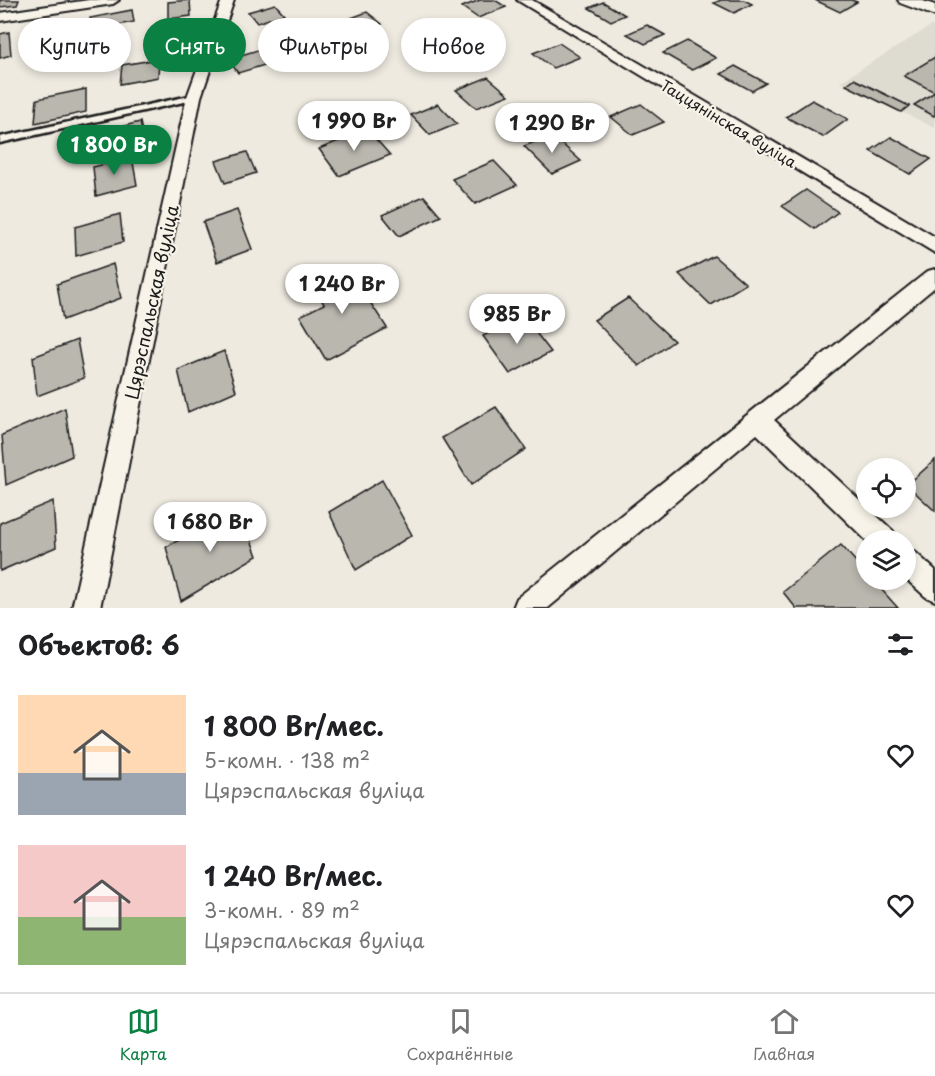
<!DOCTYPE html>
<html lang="ru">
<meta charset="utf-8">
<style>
:root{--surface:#fff;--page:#f6f6f6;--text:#202124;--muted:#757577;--line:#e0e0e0;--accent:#0b8043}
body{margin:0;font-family:"Playpen Sans",sans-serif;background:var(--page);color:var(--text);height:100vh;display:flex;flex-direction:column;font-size:22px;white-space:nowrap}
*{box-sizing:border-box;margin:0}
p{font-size:20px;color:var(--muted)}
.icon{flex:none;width:33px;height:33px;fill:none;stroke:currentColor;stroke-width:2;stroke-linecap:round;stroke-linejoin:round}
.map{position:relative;height:608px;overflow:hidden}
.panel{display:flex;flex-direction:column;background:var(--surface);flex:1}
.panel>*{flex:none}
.hud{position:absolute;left:18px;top:18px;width:600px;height:54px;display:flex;gap:12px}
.buttons{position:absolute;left:856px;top:458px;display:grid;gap:12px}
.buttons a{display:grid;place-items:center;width:60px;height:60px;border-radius:50%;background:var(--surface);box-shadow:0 3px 9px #0003;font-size:30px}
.price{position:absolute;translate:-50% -51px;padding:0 14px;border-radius:21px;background:#fff;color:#222;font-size:20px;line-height:39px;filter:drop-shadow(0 2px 3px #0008)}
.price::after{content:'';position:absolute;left:50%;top:36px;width:18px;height:14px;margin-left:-9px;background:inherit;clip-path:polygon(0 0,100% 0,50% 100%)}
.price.active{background:var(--accent);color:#fff}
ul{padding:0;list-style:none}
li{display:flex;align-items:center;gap:18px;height:150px;padding:0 18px}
li span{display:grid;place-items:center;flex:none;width:168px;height:120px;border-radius:0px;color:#555}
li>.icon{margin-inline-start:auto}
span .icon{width:72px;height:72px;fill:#fffc;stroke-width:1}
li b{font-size:26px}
h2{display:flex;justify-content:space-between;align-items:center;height:72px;padding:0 18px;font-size:26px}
.tag{padding:0 21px;border-radius:27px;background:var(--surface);box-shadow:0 3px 9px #0003;font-size:21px;line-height:54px}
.tag.active{background:var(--accent);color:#fff}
.dock{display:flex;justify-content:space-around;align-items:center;height:84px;border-top:2px solid var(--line);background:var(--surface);font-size:16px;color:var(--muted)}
.dock a{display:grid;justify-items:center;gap:3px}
.dock .active{color:var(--accent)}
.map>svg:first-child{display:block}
.built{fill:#dedbd1}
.building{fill:#bab7af;stroke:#1c1c1c;stroke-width:1.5}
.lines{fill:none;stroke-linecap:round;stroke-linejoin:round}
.service-casing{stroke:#1c1c1c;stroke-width:5}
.minor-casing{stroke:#1c1c1c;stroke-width:4}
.tertiary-casing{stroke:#1c1c1c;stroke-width:4}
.service{fill:#f7f3e8;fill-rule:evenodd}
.minor{fill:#f7f3e8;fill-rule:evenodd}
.tertiary{fill:#f7f3e8;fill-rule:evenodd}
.labels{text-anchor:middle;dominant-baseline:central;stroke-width:4.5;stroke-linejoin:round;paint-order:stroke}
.far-street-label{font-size:15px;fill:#1c1c1c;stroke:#f7f3e8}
.street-label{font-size:18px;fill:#1c1c1c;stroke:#f7f3e8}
</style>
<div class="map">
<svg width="935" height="608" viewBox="0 0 935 608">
<rect width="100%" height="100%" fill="#eeeae0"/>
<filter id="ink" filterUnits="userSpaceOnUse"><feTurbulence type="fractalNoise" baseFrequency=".0167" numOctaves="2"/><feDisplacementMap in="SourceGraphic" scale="12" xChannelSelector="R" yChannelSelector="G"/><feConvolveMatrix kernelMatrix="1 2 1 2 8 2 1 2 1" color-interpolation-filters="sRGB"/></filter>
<g filter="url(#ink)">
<!-- built -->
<polygon class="built" points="931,26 935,27 935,128 840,82"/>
<!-- building -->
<g class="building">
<polygon points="0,0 19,0 17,5 0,7"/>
<polygon points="190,0 191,16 168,19 168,2"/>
<polygon points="480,0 495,0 506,7 478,18 462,7"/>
<polygon points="721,0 744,0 752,4 734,13 714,3"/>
<polygon points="815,0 851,0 857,2 840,12"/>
<polygon points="603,2 625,15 611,21 589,8"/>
<polygon points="275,4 284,14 257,23 248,12"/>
<polygon points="132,10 134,22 91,30 90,18"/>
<polygon points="367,12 382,24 358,33 343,21"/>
<polygon points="76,20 74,36 35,42 38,26"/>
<polygon points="647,25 665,35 645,44 627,34"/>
<polygon points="9,32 11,55 0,58 0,34"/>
<polygon points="316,32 327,44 301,53 290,40"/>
<polygon points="687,41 716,58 692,70 663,53"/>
<polygon points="559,43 580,57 553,68 533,53"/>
<polygon points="261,49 271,63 238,73 228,59"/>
<polygon points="935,57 935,115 934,116 914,105 935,92 904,76"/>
<polygon points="159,59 158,77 120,84 122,65"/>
<polygon points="735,66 766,83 752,91 721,74"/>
<polygon points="488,77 509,95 476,108 456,90"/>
<polygon points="854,79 909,106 901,112 846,85"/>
<polygon points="86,89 86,112 35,123 37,99"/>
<polygon points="812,100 848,119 823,137 786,117"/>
<polygon points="438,104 457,124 430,135 411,115"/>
<polygon points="641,104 664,122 633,135 611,117"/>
<polygon points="140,122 144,141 99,153 96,133"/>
<polygon points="367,129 390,155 339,176 319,149"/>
<polygon points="552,135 581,161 552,174 524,146"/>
<polygon points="891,137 931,159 910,174 870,151"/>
<polygon points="247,152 256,173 225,183 216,161"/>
<polygon points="132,157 137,185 96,196 93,167"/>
<polygon points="494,161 517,185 475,204 452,179"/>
<polygon points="806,190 838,212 815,229 782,206"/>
<polygon points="424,196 441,216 399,236 382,215"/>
<polygon points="237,210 252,249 217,262 203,222"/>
<polygon points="120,214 123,242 76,256 75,227"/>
<polygon points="714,256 746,284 711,305 679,274"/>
<polygon points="113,264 121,298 63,320 57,284"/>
<polygon points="347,267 387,328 326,360 300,316 324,304 312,284"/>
<polygon points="628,298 674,341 639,366 594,320"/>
<polygon points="523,316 551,352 510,374 483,336"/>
<polygon points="77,340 84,378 37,396 33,357"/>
<polygon points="224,351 236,391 188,412 178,370"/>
<polygon points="496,407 526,449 471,485 442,438"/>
<polygon points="65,408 72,456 6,485 2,435"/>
<polygon points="935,460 935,511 907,485"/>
<polygon points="382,480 412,535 356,570 329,512"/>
<polygon points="53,501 56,547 0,571 0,523"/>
<polygon points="239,507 257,556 181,601 166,547"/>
<polygon points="841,545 867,574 867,579 872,579 898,608 796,608 783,592"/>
</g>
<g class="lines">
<defs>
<polygon id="service" points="194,95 198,97 197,99 0,143 0,137"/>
<g id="minor">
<polygon points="89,0 119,0 113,4 0,21 0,13"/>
<polygon points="222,0 234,0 201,97 100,608 72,608 187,97"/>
<polygon points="517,0 532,0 935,237 935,253"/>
<polygon points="935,269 935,287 774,420 893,531 897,540 867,541 757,434 548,608 513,608 517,598 928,271"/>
<polygon points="906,548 915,552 935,570 935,601 926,597 906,579"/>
</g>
<polygon id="tertiary" points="898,0 920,0 935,5 935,16 900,3"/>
</defs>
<!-- service casing -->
<use href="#service" class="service-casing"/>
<!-- minor casing -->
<use href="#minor" class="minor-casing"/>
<!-- tertiary casing -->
<use href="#tertiary" class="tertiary-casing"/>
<!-- service -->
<use href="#service" class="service"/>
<!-- minor -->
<use href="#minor" class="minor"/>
<!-- tertiary -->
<use href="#tertiary" class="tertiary"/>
</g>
</g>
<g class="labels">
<!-- far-street labels -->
<g class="far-street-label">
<text transform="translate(729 123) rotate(31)">Таццянінская вуліца</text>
</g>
<!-- street labels -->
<g class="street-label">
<text transform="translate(151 302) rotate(-78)">Цярэспальская вуліца</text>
</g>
</g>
</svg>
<div class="buttons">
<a><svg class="icon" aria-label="locate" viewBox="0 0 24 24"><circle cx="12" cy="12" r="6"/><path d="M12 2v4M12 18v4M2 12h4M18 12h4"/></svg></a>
<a><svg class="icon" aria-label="layers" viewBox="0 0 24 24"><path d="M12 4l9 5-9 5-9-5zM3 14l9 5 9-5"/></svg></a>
</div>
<b class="price" style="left:354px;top:152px">1 990 Br</b>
<b class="price" style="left:552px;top:154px">1 290 Br</b>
<b class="price active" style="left:114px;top:176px">1 800 Br</b>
<b class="price" style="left:342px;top:315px">1 240 Br</b>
<b class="price" style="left:517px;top:345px">985 Br</b>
<b class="price" style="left:210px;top:553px">1 680 Br</b>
<div class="hud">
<a class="tag">Купить</a>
<a class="tag active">Снять</a>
<a class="tag">Фильтры</a>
<a class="tag">Новое</a>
</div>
</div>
<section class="panel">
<h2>Объектов: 6<svg class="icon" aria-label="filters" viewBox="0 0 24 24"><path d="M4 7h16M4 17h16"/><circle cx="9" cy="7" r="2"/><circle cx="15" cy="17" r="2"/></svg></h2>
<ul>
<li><span style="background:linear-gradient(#ffd9b3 65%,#9aa5b1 0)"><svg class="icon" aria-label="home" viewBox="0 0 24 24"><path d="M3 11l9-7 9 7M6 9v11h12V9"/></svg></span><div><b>1 800 Br/мес.</b><p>5-комн. · 138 m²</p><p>Цярэспальская вуліца</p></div><svg class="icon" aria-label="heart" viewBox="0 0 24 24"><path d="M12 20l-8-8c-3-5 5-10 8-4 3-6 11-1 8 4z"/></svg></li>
<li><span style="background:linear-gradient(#f6c9c9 60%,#8fb573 0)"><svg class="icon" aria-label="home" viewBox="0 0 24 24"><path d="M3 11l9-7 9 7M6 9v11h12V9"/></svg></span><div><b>1 240 Br/мес.</b><p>3-комн. · 89 m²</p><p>Цярэспальская вуліца</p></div><svg class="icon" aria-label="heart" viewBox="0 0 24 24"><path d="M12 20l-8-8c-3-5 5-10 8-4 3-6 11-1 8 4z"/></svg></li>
</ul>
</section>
<nav class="dock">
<a class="active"><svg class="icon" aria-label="map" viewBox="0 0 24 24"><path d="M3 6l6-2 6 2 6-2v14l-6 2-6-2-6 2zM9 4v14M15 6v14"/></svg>Карта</a>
<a><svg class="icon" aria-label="saved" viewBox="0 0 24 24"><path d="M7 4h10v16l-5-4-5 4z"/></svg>Сохранённые</a>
<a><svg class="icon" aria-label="home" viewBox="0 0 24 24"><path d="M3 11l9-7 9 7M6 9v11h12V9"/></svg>Главная</a>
</nav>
